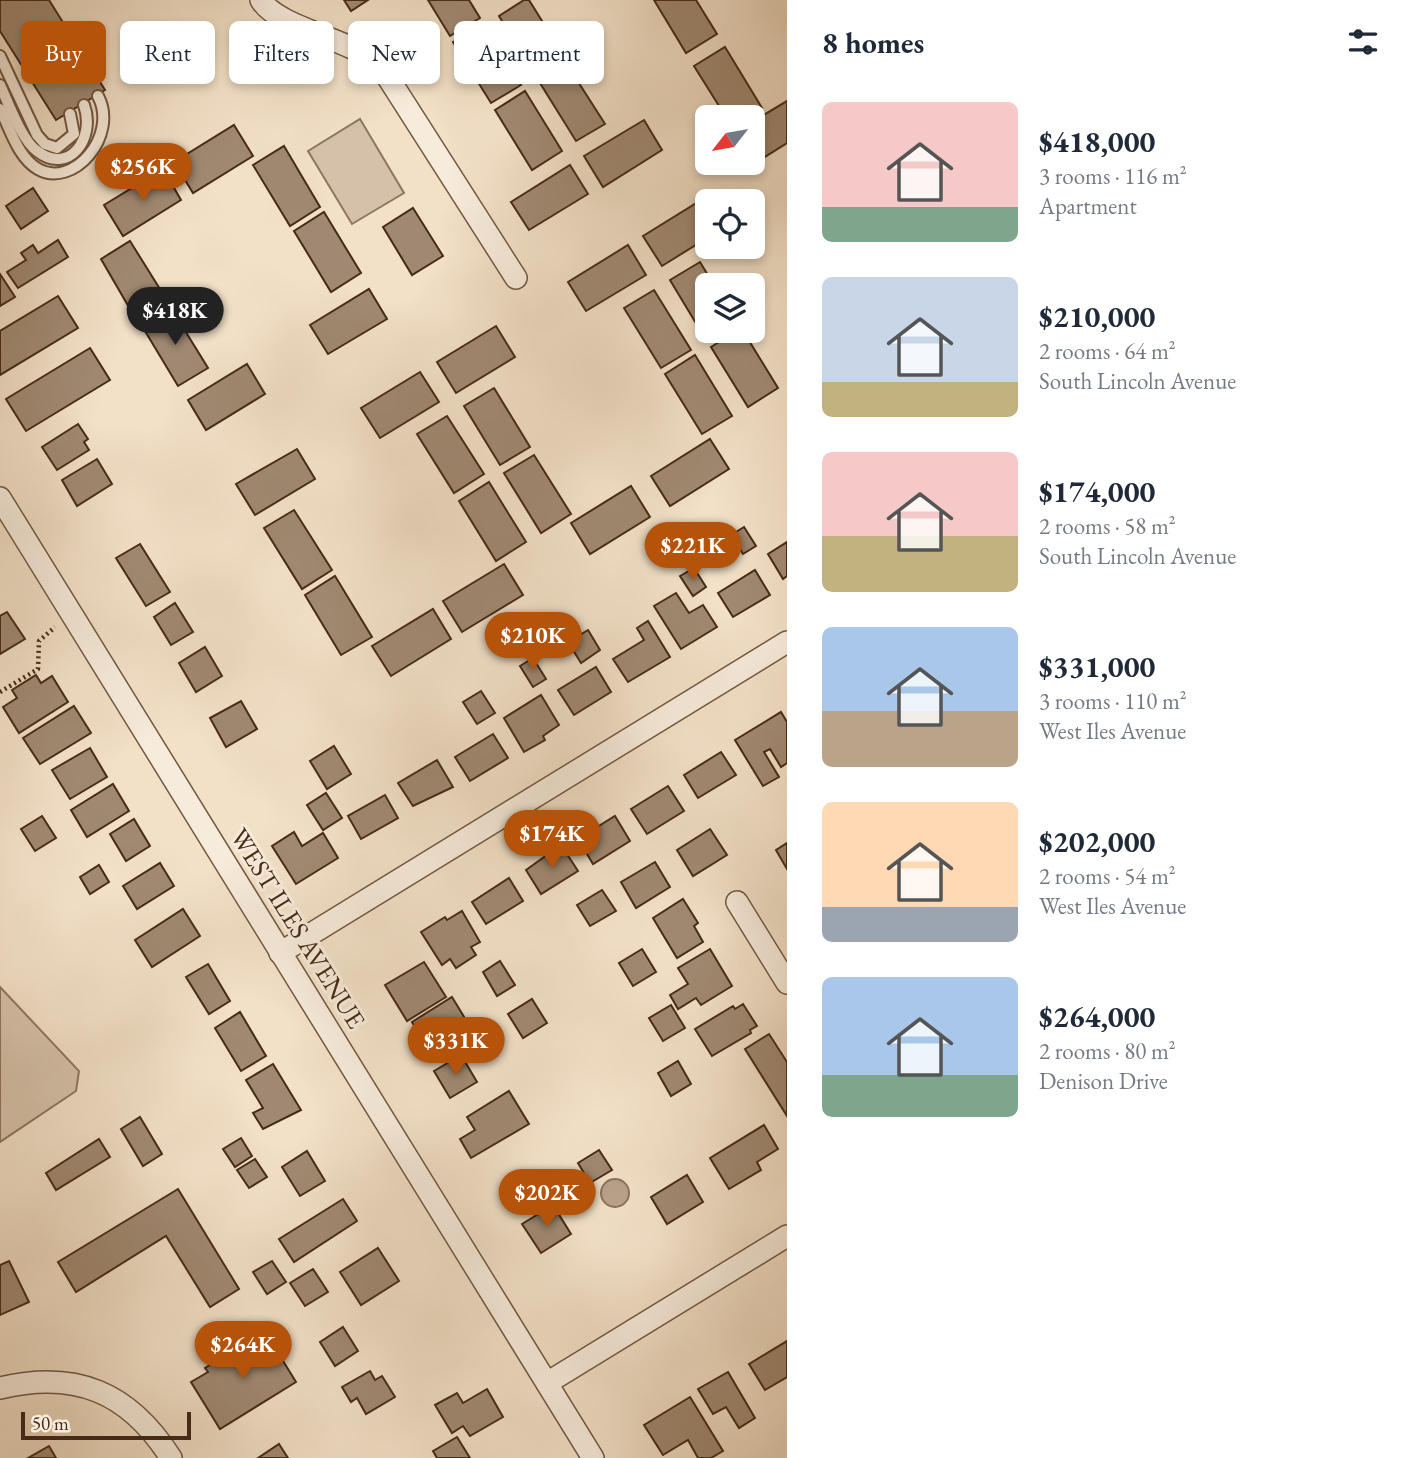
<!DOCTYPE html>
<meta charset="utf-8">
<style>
:root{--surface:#fff;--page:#f2f2f3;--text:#1f2937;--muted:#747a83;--accent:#b45309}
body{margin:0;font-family:"EB Garamond",serif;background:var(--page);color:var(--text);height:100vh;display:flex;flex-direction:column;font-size:26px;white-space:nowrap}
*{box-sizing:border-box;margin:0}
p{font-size:23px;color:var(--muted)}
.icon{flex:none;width:38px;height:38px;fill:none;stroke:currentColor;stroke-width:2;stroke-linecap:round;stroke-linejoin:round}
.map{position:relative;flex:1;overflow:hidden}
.sheet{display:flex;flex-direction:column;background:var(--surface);width:630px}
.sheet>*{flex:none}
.hud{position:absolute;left:21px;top:21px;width:660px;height:63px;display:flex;gap:14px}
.needle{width:46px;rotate:239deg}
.controls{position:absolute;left:695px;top:105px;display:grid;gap:14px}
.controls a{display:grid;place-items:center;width:70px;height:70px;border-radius:10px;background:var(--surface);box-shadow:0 4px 10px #0003;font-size:35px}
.scale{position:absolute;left:21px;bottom:18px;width:170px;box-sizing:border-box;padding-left:7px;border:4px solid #472b16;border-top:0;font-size:19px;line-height:24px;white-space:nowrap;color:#472b16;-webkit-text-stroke:5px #f7ebdb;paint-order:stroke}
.price{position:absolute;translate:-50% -60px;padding:0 16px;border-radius:24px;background:var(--accent);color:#fff;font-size:23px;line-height:46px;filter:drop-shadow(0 2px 4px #0008)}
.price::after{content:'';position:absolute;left:50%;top:42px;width:21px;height:16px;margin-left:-10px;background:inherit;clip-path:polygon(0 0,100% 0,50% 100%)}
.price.active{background:#222;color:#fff}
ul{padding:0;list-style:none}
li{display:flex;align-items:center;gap:21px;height:175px;padding:0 35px}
li span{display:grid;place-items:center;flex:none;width:196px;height:140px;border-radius:10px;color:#555}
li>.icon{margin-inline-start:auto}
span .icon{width:84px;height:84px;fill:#fffc;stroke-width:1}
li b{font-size:30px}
h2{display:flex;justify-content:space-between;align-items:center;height:84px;padding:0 35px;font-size:30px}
.chip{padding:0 24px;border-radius:10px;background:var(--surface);box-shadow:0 4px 10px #0003;font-size:24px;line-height:63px}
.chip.active{background:var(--accent);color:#fff}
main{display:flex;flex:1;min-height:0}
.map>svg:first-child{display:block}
.park{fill:#d5c1a9;stroke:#8e7660;stroke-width:2}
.water{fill:#b8a28b;stroke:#8b725c;stroke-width:2}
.building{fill:#a08972;stroke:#472b16;stroke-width:2}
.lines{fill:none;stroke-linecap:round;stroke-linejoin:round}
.service-casing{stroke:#725842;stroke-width:14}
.minor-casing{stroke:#725842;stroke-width:24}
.path{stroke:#472b16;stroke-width:4.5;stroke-dasharray:2 3.5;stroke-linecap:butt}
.service{stroke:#f7ebdb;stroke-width:10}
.minor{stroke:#f7ebdb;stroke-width:21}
.labels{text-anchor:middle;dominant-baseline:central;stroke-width:6;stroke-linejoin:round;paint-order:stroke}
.street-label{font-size:26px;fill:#472b16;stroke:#f7ebdb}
</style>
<main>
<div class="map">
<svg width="787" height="1458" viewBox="0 0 787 1458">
<rect width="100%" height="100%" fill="#f2e0c7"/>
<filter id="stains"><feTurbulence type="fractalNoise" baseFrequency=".00286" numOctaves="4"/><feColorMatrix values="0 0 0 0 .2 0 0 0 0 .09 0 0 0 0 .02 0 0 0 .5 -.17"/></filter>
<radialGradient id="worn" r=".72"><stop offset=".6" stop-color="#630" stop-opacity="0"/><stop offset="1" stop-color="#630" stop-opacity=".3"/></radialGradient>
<!-- park -->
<g class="park">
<polygon points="360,119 404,193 352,224 308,151"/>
<polygon points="0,987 79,1071 76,1091 0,1142"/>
</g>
<!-- water -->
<circle class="water" cx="615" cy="1193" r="14"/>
<!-- building -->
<g class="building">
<polygon points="0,0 49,0 105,90 56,120 0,31"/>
<polygon points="344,0 368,0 351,11"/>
<polygon points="428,0 469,0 480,18 450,36"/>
<polygon points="524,0 529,0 565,58 535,76 499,16"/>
<polygon points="654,0 696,0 717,34 686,53"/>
<polygon points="483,24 521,85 491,103 453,42"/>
<polygon points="725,47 762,108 747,117 726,117 694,66"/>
<polygon points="568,66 605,124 576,141 540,83"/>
<polygon points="525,91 562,151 532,170 495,110"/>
<polygon points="787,101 787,143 760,160 752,147 752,122"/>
<polygon points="644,120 662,150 603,187 584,156"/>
<polygon points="234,125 253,156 193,193 174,162"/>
<polygon points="284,146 320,207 290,226 253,165"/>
<polygon points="570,165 588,194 529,230 511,202"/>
<polygon points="163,169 181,200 123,236 104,205"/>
<polygon points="33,188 48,211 21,229 6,206"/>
<polygon points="703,199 707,206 707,238 662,266 643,236"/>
<polygon points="413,208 443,256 412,275 383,227"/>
<polygon points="324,212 361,273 331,292 294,231"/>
<polygon points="58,240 68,257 18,288 7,272 26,260 21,253 33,245 38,253"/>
<polygon points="130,241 168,302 137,321 101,259"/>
<polygon points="628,245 646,275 586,311 568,282"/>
<polygon points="700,262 714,285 707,285 707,331 721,331 706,340 670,280"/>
<polygon points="0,274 15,297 0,306"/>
<polygon points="369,289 387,319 328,354 310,325"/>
<polygon points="654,290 691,350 661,368 624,308"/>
<polygon points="58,296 78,328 0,375 0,331"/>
<polygon points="171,308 208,368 178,386 142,326"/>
<polygon points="496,326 515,357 456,393 437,362"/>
<polygon points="737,331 743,331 778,388 748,407 711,347"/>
<polygon points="90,348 110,380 26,431 6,399"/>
<polygon points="695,355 732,416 702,434 665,374"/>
<polygon points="247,364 265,394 206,430 188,400"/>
<polygon points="420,372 439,402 380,438 361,408"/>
<polygon points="494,388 530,447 500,465 464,406"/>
<polygon points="447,416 484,474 454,493 417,434"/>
<polygon points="78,424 88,439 84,442 89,450 57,470 42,447"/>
<polygon points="710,439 729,469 670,506 651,476"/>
<polygon points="297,449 315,479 255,515 236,484"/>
<polygon points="534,455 571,514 541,533 504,473"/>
<polygon points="97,459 112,484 77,506 62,480"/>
<polygon points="489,482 526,542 496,561 459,501"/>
<polygon points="631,486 650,517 590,554 571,523"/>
<polygon points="294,510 332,570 302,589 264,528"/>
<polygon points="744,527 756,546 743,554 731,535"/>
<polygon points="787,542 787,576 783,579 768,554"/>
<polygon points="140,544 170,592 146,606 116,558"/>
<polygon points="504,564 523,595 462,632 443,601"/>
<polygon points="694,568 706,587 693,596 680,576"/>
<polygon points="755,570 770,595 733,617 718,593"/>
<polygon points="335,576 372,637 341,655 305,595"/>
<polygon points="676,593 689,613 703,605 717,627 681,649 654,606"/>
<polygon points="175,603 193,632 171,645 154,617"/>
<polygon points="433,609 451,639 391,676 372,646"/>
<polygon points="7,612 25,639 0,654 0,616"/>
<polygon points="648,621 670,657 628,682 613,659 644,640 637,628"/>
<polygon points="588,630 600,650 581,663 568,642"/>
<polygon points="205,647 222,676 196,692 179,663"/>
<polygon points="533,658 546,679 533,687 520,666"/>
<polygon points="596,667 611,692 574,715 558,690"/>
<polygon points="36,675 41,683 52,676 68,702 19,733 3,707 17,698 12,690"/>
<polygon points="481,691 495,713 477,724 463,702"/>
<polygon points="541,695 559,725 543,736 545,740 524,752 504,718"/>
<polygon points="241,701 257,729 226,747 210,718"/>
<polygon points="74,706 91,733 40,764 23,738"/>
<polygon points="781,712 787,722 787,763 781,767 770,749 764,752 779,777 763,786 735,740"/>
<polygon points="493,734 508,758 470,781 455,757"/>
<polygon points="334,746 351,774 327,789 310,761"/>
<polygon points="90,748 107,777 70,799 52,770"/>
<polygon points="721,752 736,775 698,798 684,775"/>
<polygon points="437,760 453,787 413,806 398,783"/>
<polygon points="113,784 129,811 87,837 71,810"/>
<polygon points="668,786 684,811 647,834 631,809"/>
<polygon points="326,793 342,818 323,830 307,805"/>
<polygon points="385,795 398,818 361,839 348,816"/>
<polygon points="42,816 56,838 35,851 21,829"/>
<polygon points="615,816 630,841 593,864 578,839"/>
<polygon points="134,819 150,846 126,861 110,834"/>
<polygon points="710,829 727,855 693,876 677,850"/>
<polygon points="294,832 302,846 323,833 338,858 296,884 272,846"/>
<polygon points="787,843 787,869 776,850"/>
<polygon points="561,845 578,871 541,894 526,870"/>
<polygon points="655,862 670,887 636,908 621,882"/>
<polygon points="160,863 174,886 137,909 123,886"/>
<polygon points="99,865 109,882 90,894 80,877"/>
<polygon points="509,878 523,901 486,924 472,902"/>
<polygon points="602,890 616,911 590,926 577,905"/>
<polygon points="683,899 698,923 694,926 703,942 677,958 653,918"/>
<polygon points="183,909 200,936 152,967 135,940"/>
<polygon points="462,911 480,942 471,947 476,955 456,968 450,959 442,965 421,932 445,917 447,920"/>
<polygon points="642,949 656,972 633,986 619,963"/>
<polygon points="710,949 732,986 701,1005 696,998 678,1009 670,995 688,984 678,968"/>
<polygon points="500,961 515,985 497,996 483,972"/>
<polygon points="424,962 446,997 407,1021 385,985"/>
<polygon points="208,964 230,1001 209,1014 186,977"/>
<polygon points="452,997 469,1025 429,1050 412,1022"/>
<polygon points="532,999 547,1023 523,1038 508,1014"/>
<polygon points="743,1004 757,1026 750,1030 751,1033 712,1056 695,1029 733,1006 735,1009"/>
<polygon points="671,1005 685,1028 663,1041 649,1018"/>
<polygon points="240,1012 266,1056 241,1071 215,1028"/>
<polygon points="769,1034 787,1062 787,1116 745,1049"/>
<polygon points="461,1055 477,1082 450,1098 434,1071"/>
<polygon points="678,1061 691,1084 671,1096 658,1073"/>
<polygon points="273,1064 301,1110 263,1129 253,1113 263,1108 246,1080"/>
<polygon points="509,1091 529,1124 471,1158 460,1139 475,1130 467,1117"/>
<polygon points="140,1117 162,1154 143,1166 121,1129"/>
<polygon points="764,1125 778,1149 757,1162 761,1170 729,1189 710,1158"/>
<polygon points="241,1138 252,1156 235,1167 223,1149"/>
<polygon points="99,1139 110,1157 56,1190 46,1173"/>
<polygon points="599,1150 612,1170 590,1183 578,1163"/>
<polygon points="307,1151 325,1181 300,1196 282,1167"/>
<polygon points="255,1159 267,1177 249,1188 237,1170"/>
<polygon points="687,1175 703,1202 667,1224 651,1197"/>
<polygon points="178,1189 239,1289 210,1307 166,1236 76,1292 58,1262"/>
<polygon points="343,1199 357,1221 294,1262 279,1239"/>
<polygon points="553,1205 571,1234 541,1253 522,1224"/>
<polygon points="378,1248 399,1281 361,1305 340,1272"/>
<polygon points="9,1261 29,1302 0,1315 0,1265"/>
<polygon points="272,1261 286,1282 267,1294 253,1272"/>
<polygon points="313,1269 328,1292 305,1306 290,1283"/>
<polygon points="343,1327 358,1351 335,1366 320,1342"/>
<polygon points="267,1335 296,1382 220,1429 191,1382 208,1372 205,1368 249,1341 251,1344"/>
<polygon points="787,1341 787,1377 765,1390 749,1364"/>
<polygon points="370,1371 375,1380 382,1376 395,1397 366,1414 357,1398 351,1402 342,1387"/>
<polygon points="728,1372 755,1418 739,1428 726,1407 713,1414 698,1389"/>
<polygon points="487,1389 503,1417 470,1436 463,1426 452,1433 435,1405 457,1393 463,1403"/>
<polygon points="690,1397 723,1451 711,1458 698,1458 688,1440 663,1455 644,1425"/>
<polygon points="457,1437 470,1458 437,1458 433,1451"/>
<polygon points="279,1444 288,1458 258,1458"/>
<polygon points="49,1446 56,1458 28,1458"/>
</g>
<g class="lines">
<defs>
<g id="service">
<polyline points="0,56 37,135 45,144 57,148 74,134 70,114"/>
<path d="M0,85C8,102 22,141 37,151C69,176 96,138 84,105"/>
<path d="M0,109C10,128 18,158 38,169C73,189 119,136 98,96"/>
</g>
<g id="minor">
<path d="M261,0C278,28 349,38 380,65L516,278"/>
<polyline points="0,498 593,1458"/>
<polyline points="737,902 787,983"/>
<polyline points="280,953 787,642"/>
<polyline points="547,1383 787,1236"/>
<path d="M0,1388C76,1370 129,1392 171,1458"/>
</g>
</defs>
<!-- service casing -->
<use href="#service" class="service-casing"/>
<!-- minor casing -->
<use href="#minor" class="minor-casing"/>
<!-- path -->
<polyline class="path" points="0,692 38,669 39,641 55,627"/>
<!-- service -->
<use href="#service" class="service"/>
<!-- minor -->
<use href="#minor" class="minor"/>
</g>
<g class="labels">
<!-- street labels -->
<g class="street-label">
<text transform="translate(298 928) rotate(58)">WEST ILES AVENUE</text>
</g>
</g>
<rect width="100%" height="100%" filter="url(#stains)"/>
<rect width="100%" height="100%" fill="url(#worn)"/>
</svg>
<div class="controls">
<a><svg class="needle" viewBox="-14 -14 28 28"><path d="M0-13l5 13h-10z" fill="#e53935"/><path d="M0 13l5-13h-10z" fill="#747a83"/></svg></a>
<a><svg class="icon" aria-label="locate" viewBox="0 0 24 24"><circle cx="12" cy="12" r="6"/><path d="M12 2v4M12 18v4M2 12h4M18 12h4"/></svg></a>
<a><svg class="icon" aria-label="layers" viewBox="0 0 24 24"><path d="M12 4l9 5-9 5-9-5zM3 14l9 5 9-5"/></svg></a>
</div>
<div class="scale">50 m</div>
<b class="price" style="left:143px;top:203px">$256K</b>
<b class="price active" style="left:175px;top:347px">$418K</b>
<b class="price" style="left:693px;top:582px">$221K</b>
<b class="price" style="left:533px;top:672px">$210K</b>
<b class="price" style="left:552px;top:870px">$174K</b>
<b class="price" style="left:456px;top:1077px">$331K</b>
<b class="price" style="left:547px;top:1229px">$202K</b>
<b class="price" style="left:243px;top:1381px">$264K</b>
<div class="hud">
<a class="chip active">Buy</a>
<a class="chip">Rent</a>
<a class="chip">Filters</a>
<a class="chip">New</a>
<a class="chip">Apartment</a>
</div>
</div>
<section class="sheet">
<h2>8 homes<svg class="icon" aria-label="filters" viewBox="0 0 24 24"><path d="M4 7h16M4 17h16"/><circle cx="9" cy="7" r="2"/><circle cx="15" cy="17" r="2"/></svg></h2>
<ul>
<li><span style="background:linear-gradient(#f6c9c9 75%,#7fa58c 0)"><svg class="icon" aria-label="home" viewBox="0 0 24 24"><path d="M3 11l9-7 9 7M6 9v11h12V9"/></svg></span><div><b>$418,000</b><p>3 rooms · 116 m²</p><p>Apartment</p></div></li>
<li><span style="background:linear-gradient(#c9d6e8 75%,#c2b280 0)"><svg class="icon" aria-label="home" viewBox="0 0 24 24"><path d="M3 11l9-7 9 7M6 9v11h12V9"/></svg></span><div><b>$210,000</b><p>2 rooms · 64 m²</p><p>South Lincoln Avenue</p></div></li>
<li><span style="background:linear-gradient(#f6c9c9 60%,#c2b280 0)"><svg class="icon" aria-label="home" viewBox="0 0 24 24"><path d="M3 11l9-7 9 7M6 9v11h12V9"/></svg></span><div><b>$174,000</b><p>2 rooms · 58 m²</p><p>South Lincoln Avenue</p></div></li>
<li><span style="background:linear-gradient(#a9c7e8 60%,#b9a48a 0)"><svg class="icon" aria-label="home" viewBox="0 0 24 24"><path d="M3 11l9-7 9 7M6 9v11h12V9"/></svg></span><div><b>$331,000</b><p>3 rooms · 110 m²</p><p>West Iles Avenue</p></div></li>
<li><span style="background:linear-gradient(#ffd9b3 75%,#9aa5b1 0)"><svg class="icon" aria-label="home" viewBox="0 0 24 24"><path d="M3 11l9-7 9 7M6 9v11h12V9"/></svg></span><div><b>$202,000</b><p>2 rooms · 54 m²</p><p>West Iles Avenue</p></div></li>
<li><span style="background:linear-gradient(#a9c7e8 70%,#7fa58c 0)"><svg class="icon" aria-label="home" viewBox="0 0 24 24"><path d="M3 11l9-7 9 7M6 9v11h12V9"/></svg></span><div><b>$264,000</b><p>2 rooms · 80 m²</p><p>Denison Drive</p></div></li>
</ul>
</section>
</main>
